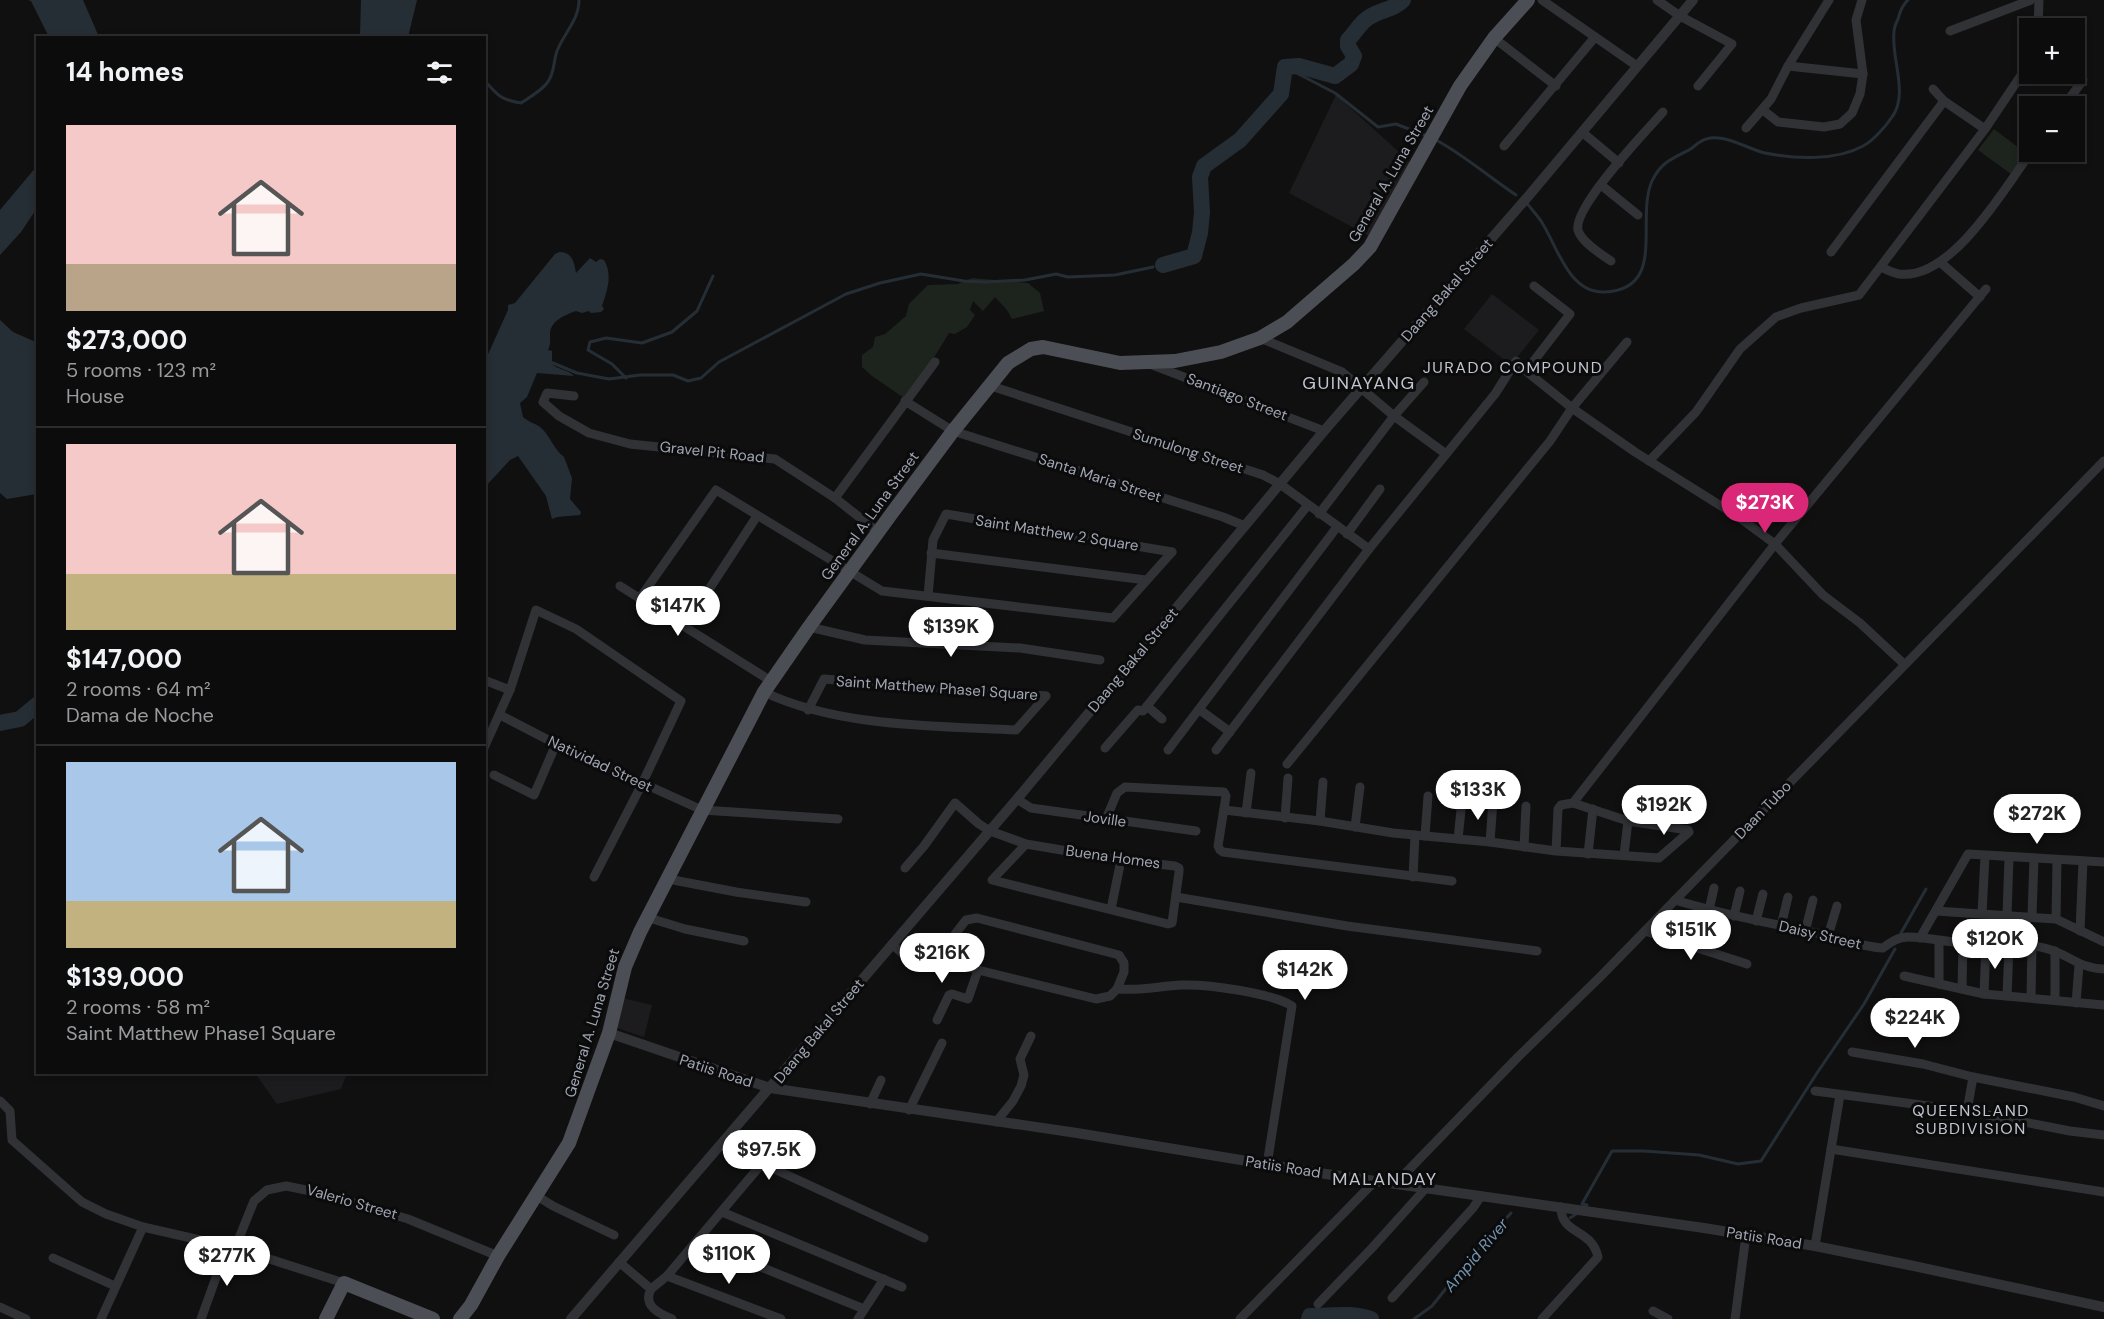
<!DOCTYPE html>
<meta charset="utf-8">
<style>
:root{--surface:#0c0c0d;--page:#151516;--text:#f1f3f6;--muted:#9a9b9d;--line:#2c2c2e;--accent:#db2777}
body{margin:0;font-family:"DM Sans",sans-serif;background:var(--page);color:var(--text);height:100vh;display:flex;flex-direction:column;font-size:22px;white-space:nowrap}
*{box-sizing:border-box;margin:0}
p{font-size:20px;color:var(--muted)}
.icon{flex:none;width:33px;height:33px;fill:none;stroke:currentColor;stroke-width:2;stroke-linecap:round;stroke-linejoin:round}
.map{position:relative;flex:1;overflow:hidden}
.side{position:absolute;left:36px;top:36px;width:450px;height:1038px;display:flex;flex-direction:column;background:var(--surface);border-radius:0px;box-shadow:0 3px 9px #0003,0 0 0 2px var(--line)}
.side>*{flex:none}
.fabs{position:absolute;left:2019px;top:18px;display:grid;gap:12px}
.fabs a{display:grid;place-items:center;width:66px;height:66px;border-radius:0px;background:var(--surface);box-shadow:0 3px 9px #0003,0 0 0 2px var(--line);font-size:30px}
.price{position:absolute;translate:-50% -51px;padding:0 14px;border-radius:21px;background:#fff;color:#222;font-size:20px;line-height:39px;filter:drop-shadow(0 2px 3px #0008)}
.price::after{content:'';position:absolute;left:50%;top:36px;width:18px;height:14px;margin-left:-9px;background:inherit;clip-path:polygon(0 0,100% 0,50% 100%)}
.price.on{background:var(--accent);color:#fff}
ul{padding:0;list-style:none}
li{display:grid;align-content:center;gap:12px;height:318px;padding:0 30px}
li+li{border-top:2px solid var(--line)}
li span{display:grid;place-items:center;height:186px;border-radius:0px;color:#555}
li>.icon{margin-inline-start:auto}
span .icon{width:108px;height:108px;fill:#fffc;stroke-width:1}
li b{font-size:26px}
h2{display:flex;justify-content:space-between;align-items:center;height:72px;padding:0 30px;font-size:26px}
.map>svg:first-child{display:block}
.built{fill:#1c1c1e}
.green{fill:#1c241d}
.water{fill:#262e35}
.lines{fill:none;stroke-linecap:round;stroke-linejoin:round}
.stream{stroke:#262e35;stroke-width:3}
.river{stroke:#262e35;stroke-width:16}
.minor{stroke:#313236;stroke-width:9}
.tertiary{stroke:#313236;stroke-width:10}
.primary{stroke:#4c4e56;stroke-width:14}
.labels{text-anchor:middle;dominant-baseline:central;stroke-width:6;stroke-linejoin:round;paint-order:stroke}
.street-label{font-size:15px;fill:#a0a6b3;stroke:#0b0b0c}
.neighbourhood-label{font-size:16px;letter-spacing:1.5px;fill:#c1c5cf;stroke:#0b0b0c}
.water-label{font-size:16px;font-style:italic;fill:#7494b1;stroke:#0b0b0c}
.quarter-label{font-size:18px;letter-spacing:1.5px;fill:#c1c5cf;stroke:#0b0b0c}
</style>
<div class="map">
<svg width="2104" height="1319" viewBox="0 0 2104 1319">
<rect width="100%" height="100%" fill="#101011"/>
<!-- built -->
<g class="built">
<polygon points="1336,95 1410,162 1369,236 1289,193"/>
<polygon points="1492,294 1539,330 1511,365 1464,329"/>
<polygon points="622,998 652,1005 644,1037 614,1027"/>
<polygon points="255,1073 347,1073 341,1089 277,1104"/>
</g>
<!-- green -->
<g class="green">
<polygon points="1994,129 2027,154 2011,174 1978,150"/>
<polygon points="972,278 1028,283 1040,293 1044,311 1012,319 1007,310 995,297 983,311 973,301 970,310 975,315 967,327 955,334 949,333 930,364 904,398 872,376 862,367 862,355 873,347 875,337 885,334 906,316 909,304 928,285 958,284"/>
</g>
<!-- water -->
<g class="water">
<polygon points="28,0 83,0 99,37 49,37 31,1"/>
<polygon points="361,0 417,0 408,37 360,37"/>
<polygon points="37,166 37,208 21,232 0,255 0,210"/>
<path d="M559,252C572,252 574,261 576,273L590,258L596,262L600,259L604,260C613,275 607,291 602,306L604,309L601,312L591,313L589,311L582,313L576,311C565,315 550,321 550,334C550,341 551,343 548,350L552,351V364C558,370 567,369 574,376L537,373L527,397L520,403L523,417C528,422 535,423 540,427C550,435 554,450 564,457L572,478L570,499L581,512L580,515L557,517L552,519L546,496L518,456L510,460L485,487V361L508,310V305L515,303L555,254Z"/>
<polygon points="0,320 13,332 38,343 37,494 7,499 0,493"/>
</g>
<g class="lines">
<!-- stream -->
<g class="stream">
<polyline points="1285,67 1335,93 1378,127 1396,124 1427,136"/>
<path d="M484,80C497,95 501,100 521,103C530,97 541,91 547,83C555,73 553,62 557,51C564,33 579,20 579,0"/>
<path d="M1436,140C1464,155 1489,177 1516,195"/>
<path d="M1527,203C1531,209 1537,215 1541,221C1557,245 1568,293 1604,292C1668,290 1635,219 1652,181C1661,162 1672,159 1689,150C1693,148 1696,144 1700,142C1718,129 1747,149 1765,153C1795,159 1836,161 1863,146C1873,141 1886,126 1892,117C1909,94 1891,59 1894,32C1894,28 1896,23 1898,19C1900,11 1902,5 1908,0"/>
<polyline points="548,361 577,373 609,379 640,375 673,375 688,381 701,378 719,362 846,294 880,283 921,274 964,281 986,282 1025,280 1056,274 1068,277 1115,275 1153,267"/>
<polyline points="626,378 612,364 588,350 590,342 606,338 642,343 672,332 697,311 713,276"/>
<polyline points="1901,933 1926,889"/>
<polyline points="1587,1205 1582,1204 1612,1151 1644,1151 1699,1155 1738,1164 1761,1161 1817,1073 1864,1004 1895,949"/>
<polyline points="1570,1218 1576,1214"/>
<polyline points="1414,1319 1432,1306 1472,1256 1511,1213"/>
</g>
<!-- river -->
<g class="river">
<path d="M1163,265L1194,256L1200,233L1202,212L1200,177L1204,166L1240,140L1281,94L1285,67L1299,66L1335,76L1351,64L1354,56L1348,46V40C1355,33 1360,23 1368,18C1381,9 1392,11 1403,0"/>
<polyline points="0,723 20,719 38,704"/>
<path d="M1309,1319L1310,1316C1331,1316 1351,1312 1371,1319"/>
</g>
<!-- minor -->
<g class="minor">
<polyline points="1542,0 1637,66"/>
<polyline points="1657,0 1680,16 1732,44 1698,86"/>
<polyline points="2038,28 2039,0"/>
<polyline points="1950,31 2031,0"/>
<polyline points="1494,38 1556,86"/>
<polyline points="1788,66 1863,74"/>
<polyline points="1933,89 1944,101 1985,129"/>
<polyline points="2064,106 2083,80 2074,74"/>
<polyline points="1763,110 1778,122 1824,127 1840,124 1852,113 1860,94 1863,74 1856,20 1862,0"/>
<polyline points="1746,128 1771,99 1788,66 1829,0"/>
<polyline points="1582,132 1619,163"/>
<polyline points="1504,146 1595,37"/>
<polyline points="1601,185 1638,215"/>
<polyline points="1831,252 1944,101"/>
<path d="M1611,261C1601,254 1581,242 1578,230C1573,207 1646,131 1663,112"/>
<polyline points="1940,262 1980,297"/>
<path d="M1881,267C1887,270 1893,273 1899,274C1951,281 2005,188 2031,152"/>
<polyline points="1260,338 1342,372 1394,416 1446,454"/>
<polyline points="1150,364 1324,431"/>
<polyline points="1526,371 1570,314 1534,286"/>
<polyline points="991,386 1263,475 1280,484 1369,549"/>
<polyline points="574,396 547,393 543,402 559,416 589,433 630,444 775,459 835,498 878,532"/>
<polyline points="905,401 953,431 1223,517 1245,526"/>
<polyline points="1649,461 1696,412 1740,349 1776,317 1801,308 1859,295 1985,129 2030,62"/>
<polyline points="835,498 935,362"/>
<polyline points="1319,514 1394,416 1424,382"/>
<polyline points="1347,534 1380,489"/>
<polyline points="931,553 1146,580"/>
<polyline points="620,586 771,681"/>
<polyline points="928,596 933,540 946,514 1172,552"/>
<polyline points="640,598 716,490 882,591 1113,618 1172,552"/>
<polyline points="685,626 757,516"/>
<polyline points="809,627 865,640 1020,648 1100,660"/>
<polyline points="484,680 510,690"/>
<path d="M764,692C837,727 935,726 1016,730L1046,696"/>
<polyline points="1147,706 1162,719"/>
<polyline points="808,710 824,679 1046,696"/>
<polyline points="1200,710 1230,732"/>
<polyline points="500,715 556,744 702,810 838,819"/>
<polyline points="484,748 510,690 536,610 576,629 681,701 642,784 594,877"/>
<polyline points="1105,748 1138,710 1143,711 1147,706 1308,505"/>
<polyline points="1168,750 1337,527"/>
<polyline points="1216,750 1369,549 1495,394 1516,361 1526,371 1572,408 1635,452 1737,516 1775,544 1823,595 1860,623 1904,664"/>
<polyline points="1287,764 1550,441 1572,408 1627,342"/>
<polyline points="494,775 534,795 556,744"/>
<polyline points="1017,799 1031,808 1196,831"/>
<polyline points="1573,803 1775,544 1986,289"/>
<polyline points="1224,810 1320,821 1393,833 1490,842 1556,851 1659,858 1689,832 1688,830 1628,821 1573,803 1561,805 1558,809 1556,851"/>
<polyline points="1246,813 1251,773"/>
<polyline points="1285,818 1288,778"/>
<polyline points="1106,819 1117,793 1125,787 1224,792 1226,796 1218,846 1220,850 1223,852 1452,881"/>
<polyline points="1320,821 1323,782"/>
<polyline points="1355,827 1360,787"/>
<polyline points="1425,836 1428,796"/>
<polyline points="1458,839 1462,800"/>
<polyline points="1490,842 1493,801"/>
<polyline points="1524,847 1526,806"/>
<polyline points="1588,854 1593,809"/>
<polyline points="1624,855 1628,821"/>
<polyline points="905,868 924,846 955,803 979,824 990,831 1026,844 1121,860 1175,866 1179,868 1179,872 1172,923 1168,924 992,880 1026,844"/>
<polyline points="1413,877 1415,835"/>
<polyline points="668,879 736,892 806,902"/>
<polyline points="1176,897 1347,926 1537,951"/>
<path d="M1675,900C1726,916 1778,924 1829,936C1847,941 1864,947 1883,948C1891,942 1898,937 1908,937C1927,937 1945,942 1964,943C1988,945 2026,942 2048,949C2070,955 2078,968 2104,969"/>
<polyline points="1111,909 1121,860"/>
<polyline points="1709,910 1714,888"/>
<polyline points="1936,911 2056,919 2104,942"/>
<polyline points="1982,914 1985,856"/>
<polyline points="2007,915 2009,857"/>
<polyline points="1734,916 1740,891"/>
<polyline points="2032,916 2034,858"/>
<polyline points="646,917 685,929 744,941"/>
<polyline points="2056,919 2057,860"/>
<polyline points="1756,921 1763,894"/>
<polyline points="1781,926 1788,897"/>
<polyline points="1645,931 1747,964"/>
<polyline points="2080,931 2083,861"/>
<polyline points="1805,932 1813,900"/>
<polyline points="1828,936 1837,906"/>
<polyline points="1920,938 1968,854 2104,862"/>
<polyline points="892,944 915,965 926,966 938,956 966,920 977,918 1119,955 1124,963 1124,972 1117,989 1110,996 1096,999 978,970 938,956"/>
<polyline points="1904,976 1984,994 2104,1005"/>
<polyline points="1939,984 1939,941"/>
<path d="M1117,989C1139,991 1160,986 1182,985C1207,984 1272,993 1292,1006L1267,1165"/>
<polyline points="1962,989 1963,943"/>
<polyline points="1984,994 1986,944"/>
<polyline points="2007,996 2009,946"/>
<polyline points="2031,997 2032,946"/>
<polyline points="2055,999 2055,951"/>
<polyline points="2076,1003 2079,965"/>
<polyline points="937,1020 949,995 952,994 968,999 978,970"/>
<polyline points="1852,1052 1923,1064 1973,1077"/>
<polyline points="1815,1091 1967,1111 2070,1131 2104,1135"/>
<polyline points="0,1101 10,1111 12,1140 82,1202 106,1214 143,1227 235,1248 344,1283"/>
<polyline points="870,1104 881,1080"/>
<polyline points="909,1110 942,1043"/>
<polyline points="1967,1111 1973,1077 2074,1097 2104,1106"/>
<polyline points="996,1122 1013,1101 1021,1086 1024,1075 1020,1059 1031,1036"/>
<polyline points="1831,1149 2104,1192"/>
<polyline points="1395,1184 1518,1057 1601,976 2104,461"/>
<polyline points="537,1196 553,1206 614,1235"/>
<polyline points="722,1212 902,1287"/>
<polyline points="697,1241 864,1309"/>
<polyline points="1815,1246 1840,1095"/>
<polyline points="235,1248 254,1201 267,1190 286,1186 321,1193 408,1219 498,1256"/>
<polyline points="53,1258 115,1286"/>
<path d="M619,1262L651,1289C642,1306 660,1314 672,1319"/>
<polyline points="667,1276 781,1319"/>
<polyline points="651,1289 667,1276 759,1167 766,1166 772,1168 924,1238"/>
<polyline points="1392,1298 1473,1208 1481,1196"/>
<polyline points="1318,1304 1372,1248 1426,1188"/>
<polyline points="0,1307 26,1319"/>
<polyline points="1653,1311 1668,1319"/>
<polyline points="101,1319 143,1227"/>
<polyline points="201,1319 227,1247"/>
<polyline points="858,1319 884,1279"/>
<polyline points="1240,1319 1375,1181"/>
<path d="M1542,1319L1598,1257C1591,1227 1561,1236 1561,1207"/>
<polyline points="1735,1319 1746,1235"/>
</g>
<!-- tertiary -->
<g class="tertiary">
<polyline points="609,1033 770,1088 1077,1133 1326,1174 1704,1228 1815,1246 1909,1265 2104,1307"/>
<polyline points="571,1319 1017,799 1324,431 1531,193 1693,0"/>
</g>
<!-- primary -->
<g class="primary">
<polyline points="326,1319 344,1283 433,1319"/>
<polyline points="460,1319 471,1305 498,1256 569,1143 609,1033 625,967 640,932 764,692 809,627 892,513 953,431 1008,363 1031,349 1043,347 1120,363 1175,361 1221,352 1260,338 1287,322 1354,264 1370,247 1460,86 1494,38 1528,0"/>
</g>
</g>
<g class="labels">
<!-- street labels -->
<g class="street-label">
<text transform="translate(1391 174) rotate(-60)">General A. Luna Street</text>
<text transform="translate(1447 290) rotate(-49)">Daang Bakal Street</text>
<text transform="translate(1237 397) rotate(21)">Santiago Street</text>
<text transform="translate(1188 451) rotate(18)">Sumulong Street</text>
<text transform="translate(712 452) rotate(6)">Gravel Pit Road</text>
<text transform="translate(1100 478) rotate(18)">Santa Maria Street</text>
<text transform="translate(870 516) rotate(-54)">General A. Luna Street</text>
<text transform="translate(1057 533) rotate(9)">Saint Matthew 2 Square</text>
<text transform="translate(1133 660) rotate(-50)">Daang Bakal Street</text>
<text transform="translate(937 688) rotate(4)">Saint Matthew Phase1 Square</text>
<text transform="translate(600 764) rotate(25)">Natividad Street</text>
<text transform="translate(1763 810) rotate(-46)">Daan Tubo</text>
<text transform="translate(1105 819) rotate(8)">Joville</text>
<text transform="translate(1113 857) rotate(8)">Buena Homes</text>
<text transform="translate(1820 935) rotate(13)">Daisy Street</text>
<text transform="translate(592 1023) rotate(-73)">General A. Luna Street</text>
<text transform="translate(819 1031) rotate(-50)">Daang Bakal Street</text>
<text transform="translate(716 1071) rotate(18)">Patiis Road</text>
<text transform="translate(1283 1167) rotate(9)">Patiis Road</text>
<text transform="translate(352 1202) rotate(16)">Valerio Street</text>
<text transform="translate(1764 1238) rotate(9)">Patiis Road</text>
</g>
<!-- neighbourhood labels -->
<g class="neighbourhood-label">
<text x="1513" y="367">JURADO COMPOUND</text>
<text x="1971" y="1110">QUEENSLAND<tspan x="1971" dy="18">SUBDIVISION</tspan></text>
</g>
<!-- water labels -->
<g class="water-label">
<text transform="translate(1476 1255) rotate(-50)">Ampid River</text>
</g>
<!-- quarter labels -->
<g class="quarter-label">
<text x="1359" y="383">GUINAYANG</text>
<text x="1385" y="1179">MALANDAY</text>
</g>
</g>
</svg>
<div class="fabs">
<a>+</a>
<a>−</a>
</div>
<b class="price on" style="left:1765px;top:534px">$273K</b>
<b class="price" style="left:678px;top:637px">$147K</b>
<b class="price" style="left:951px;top:658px">$139K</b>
<b class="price" style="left:1478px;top:821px">$133K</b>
<b class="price" style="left:1664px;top:836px">$192K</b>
<b class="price" style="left:2037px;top:845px">$272K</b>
<b class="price" style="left:1691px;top:961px">$151K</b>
<b class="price" style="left:1995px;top:970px">$120K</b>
<b class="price" style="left:942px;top:984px">$216K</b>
<b class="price" style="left:1305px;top:1001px">$142K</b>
<b class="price" style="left:1915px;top:1049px">$224K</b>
<b class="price" style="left:769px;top:1181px">$97.5K</b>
<b class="price" style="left:729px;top:1285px">$110K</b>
<b class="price" style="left:227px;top:1287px">$277K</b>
<section class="side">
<h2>14 homes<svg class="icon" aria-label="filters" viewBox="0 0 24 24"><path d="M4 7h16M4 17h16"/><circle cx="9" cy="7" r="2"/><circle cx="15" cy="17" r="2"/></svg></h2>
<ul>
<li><span style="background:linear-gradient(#f6c9c9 75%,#b9a48a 0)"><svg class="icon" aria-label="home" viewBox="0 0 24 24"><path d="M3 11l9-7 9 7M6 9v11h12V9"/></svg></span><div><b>$273,000</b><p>5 rooms · 123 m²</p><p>House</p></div></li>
<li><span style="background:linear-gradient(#f6c9c9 70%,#c2b280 0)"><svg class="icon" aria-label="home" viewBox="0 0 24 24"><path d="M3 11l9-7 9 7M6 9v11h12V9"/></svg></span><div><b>$147,000</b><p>2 rooms · 64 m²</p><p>Dama de Noche</p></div></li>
<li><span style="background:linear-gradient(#a9c7e8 75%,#c2b280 0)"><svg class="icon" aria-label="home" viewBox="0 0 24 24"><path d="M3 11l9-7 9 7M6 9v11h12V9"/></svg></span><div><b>$139,000</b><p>2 rooms · 58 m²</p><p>Saint Matthew Phase1 Square</p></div></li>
</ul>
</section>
</div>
